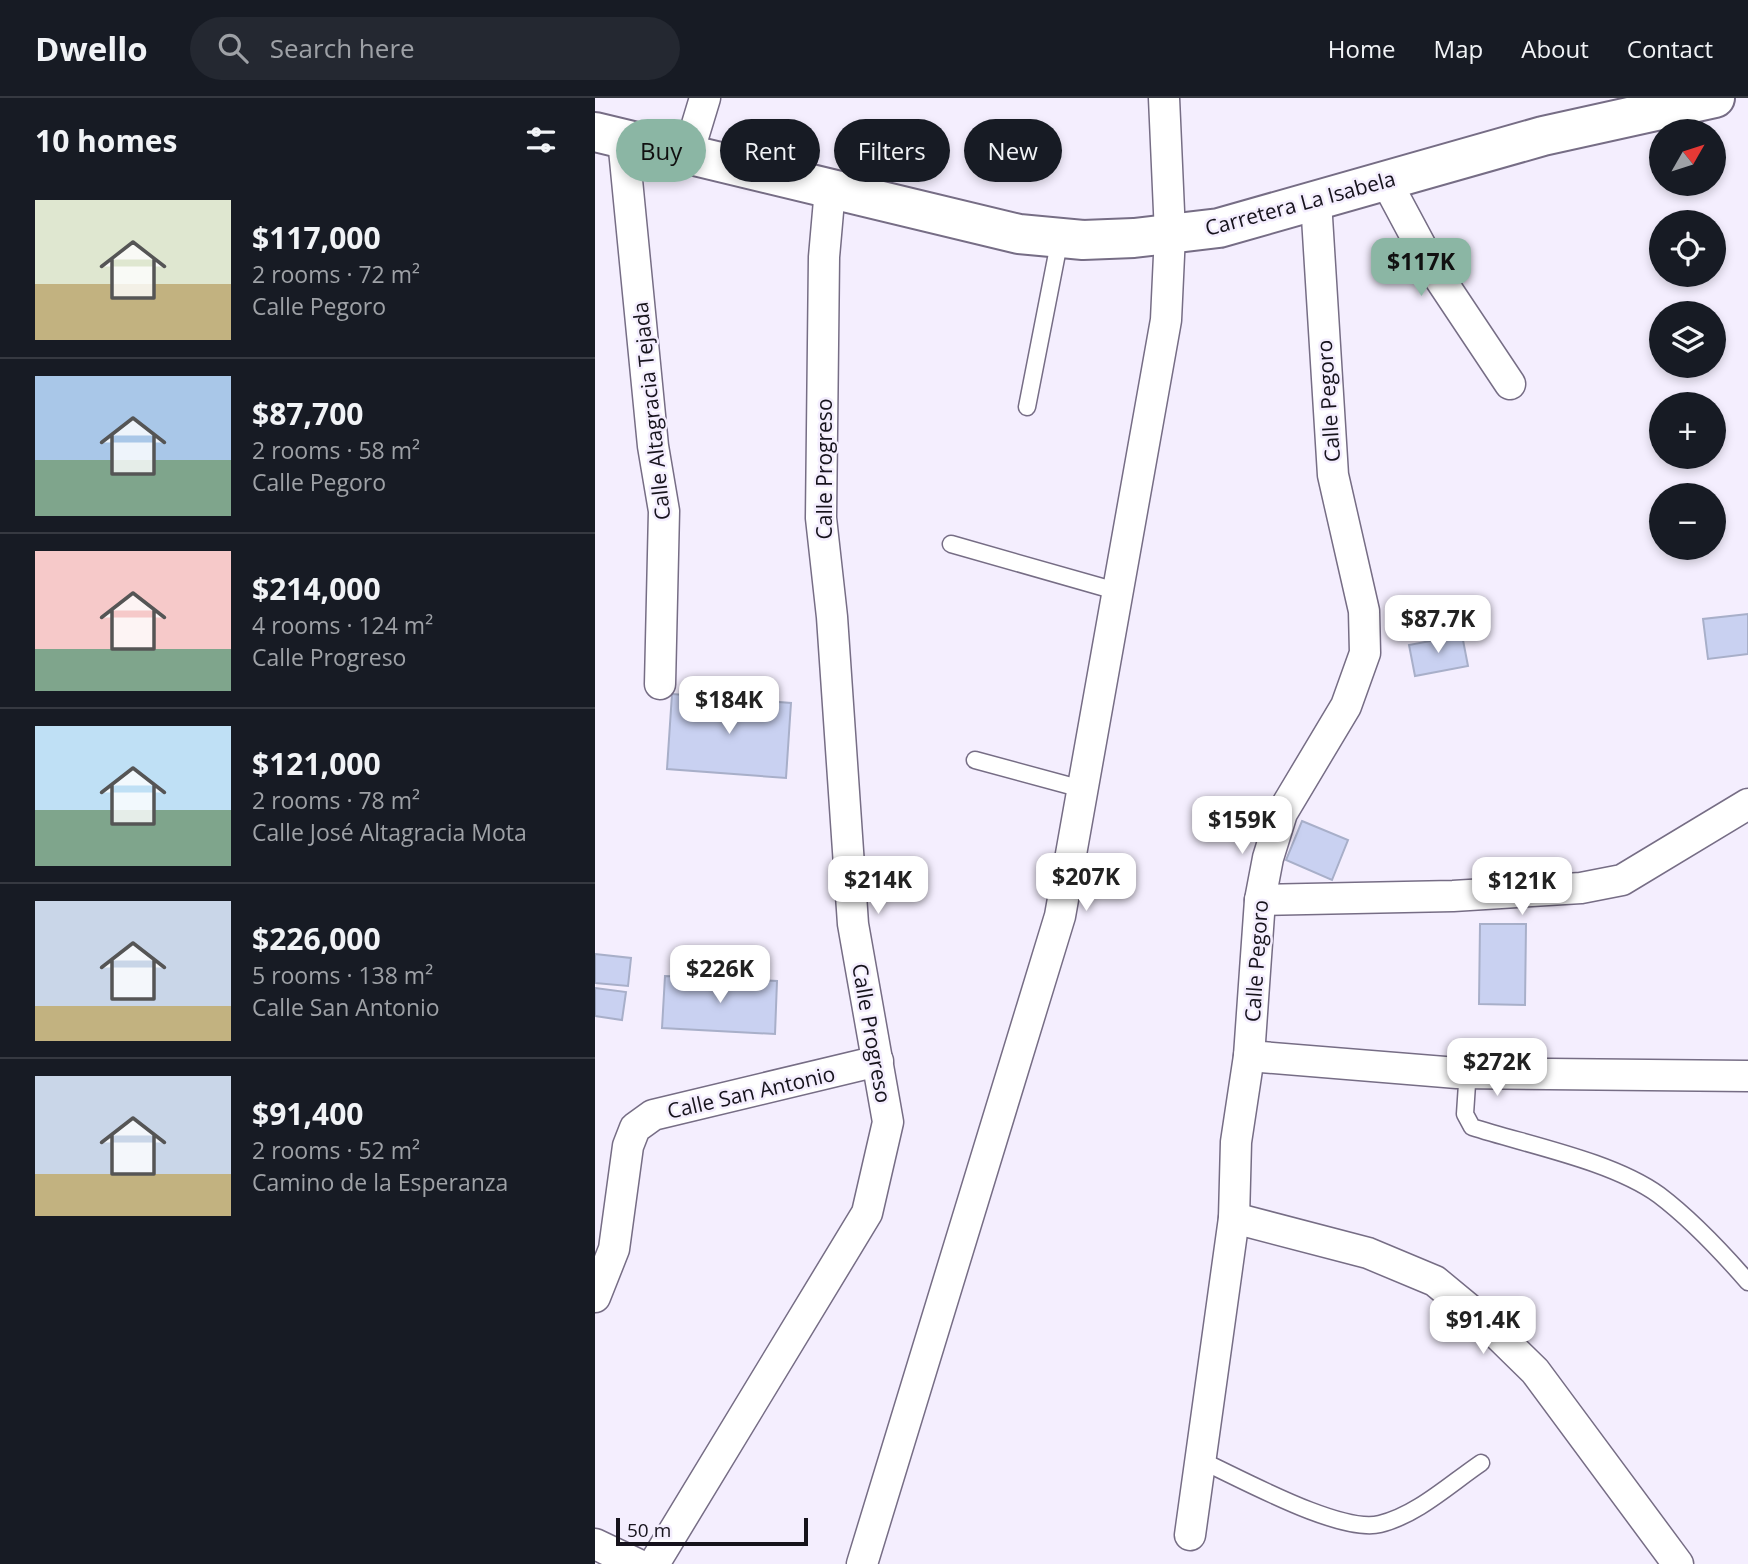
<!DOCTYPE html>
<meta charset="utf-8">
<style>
:root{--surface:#171b24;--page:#242831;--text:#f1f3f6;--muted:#9ea1a6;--line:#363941;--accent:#8bb6a4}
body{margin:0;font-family:"Open Sans",sans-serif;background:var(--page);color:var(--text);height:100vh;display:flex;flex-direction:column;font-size:26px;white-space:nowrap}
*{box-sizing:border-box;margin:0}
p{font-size:23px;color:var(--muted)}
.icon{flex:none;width:38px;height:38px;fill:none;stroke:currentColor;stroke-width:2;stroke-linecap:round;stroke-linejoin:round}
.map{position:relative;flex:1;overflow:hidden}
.panel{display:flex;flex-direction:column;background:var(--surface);width:595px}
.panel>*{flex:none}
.hud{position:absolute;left:21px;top:21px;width:665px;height:63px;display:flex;gap:14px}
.needle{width:46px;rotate:51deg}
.controls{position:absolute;left:1054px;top:21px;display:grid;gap:14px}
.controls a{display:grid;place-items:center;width:77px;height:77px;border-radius:50%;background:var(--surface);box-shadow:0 4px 10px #0003;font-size:35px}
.scale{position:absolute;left:21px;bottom:18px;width:192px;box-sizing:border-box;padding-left:7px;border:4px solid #16131c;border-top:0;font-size:19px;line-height:24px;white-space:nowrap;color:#16131c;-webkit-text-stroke:5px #f4eefe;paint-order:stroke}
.price{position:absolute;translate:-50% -60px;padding:0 16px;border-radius:14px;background:#fff;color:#222;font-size:23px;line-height:46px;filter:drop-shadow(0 2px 4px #0008)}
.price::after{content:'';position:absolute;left:50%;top:42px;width:21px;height:16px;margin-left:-10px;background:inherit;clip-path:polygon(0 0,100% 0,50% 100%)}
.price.current{background:var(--accent);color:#111}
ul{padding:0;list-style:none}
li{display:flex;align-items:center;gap:21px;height:175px;padding:0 35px}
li+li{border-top:2px solid var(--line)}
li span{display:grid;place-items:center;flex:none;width:196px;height:140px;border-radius:0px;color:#555}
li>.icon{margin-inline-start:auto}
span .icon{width:84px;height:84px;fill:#fffc;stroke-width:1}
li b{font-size:30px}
h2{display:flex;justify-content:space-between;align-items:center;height:84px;padding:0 35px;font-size:30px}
.chip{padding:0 24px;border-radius:32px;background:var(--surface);box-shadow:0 4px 10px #0003;font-size:24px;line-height:63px}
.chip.current{background:var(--accent);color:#111}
header{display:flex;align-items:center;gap:42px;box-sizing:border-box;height:98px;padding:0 35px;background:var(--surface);border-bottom:2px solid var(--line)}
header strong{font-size:33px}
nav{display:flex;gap:38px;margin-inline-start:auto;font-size:24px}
.search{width:490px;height:63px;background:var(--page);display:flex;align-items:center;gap:18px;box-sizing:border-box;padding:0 24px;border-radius:38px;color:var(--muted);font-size:26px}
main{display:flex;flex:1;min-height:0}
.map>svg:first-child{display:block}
.building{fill:#c9d1f1;stroke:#a8afc9;stroke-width:2}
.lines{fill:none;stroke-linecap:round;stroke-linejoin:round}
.lane-casing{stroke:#766d85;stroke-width:19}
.street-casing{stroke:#766d85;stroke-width:33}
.secondary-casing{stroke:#766d85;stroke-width:42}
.lane{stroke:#fff;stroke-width:16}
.street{stroke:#fff;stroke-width:30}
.secondary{stroke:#fff;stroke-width:38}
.labels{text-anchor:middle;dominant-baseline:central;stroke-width:5;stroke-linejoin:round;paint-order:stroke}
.street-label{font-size:21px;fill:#16131c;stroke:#f4eefe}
</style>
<header>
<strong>Dwello</strong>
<div class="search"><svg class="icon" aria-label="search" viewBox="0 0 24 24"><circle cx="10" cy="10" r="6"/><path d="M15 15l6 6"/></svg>Search here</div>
<nav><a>Home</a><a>Map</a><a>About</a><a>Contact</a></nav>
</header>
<main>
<section class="panel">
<h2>10 homes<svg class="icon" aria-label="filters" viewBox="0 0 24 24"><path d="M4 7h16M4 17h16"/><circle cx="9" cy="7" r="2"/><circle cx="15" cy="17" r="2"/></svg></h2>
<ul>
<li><span style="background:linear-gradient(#dfe7d0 60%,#c2b280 0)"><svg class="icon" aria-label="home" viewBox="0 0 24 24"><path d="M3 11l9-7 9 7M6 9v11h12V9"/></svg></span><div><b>$117,000</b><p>2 rooms · 72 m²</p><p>Calle Pegoro</p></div></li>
<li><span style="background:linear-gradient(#a9c7e8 60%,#7fa58c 0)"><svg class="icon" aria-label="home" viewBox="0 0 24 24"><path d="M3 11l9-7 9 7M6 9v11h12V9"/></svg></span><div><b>$87,700</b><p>2 rooms · 58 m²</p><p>Calle Pegoro</p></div></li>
<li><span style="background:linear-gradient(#f6c9c9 70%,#7fa58c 0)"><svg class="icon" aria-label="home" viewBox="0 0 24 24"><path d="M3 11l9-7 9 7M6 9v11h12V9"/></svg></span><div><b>$214,000</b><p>4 rooms · 124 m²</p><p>Calle Progreso</p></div></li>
<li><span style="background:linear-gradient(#bfe0f5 60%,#7fa58c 0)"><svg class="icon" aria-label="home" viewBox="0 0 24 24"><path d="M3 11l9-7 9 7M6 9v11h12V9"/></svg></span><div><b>$121,000</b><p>2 rooms · 78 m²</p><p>Calle José Altagracia Mota</p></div></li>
<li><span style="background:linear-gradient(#c9d6e8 75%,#c2b280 0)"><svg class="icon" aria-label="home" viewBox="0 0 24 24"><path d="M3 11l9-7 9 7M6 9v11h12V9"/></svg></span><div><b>$226,000</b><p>5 rooms · 138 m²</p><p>Calle San Antonio</p></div></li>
<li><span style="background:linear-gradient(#c9d6e8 70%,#c2b280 0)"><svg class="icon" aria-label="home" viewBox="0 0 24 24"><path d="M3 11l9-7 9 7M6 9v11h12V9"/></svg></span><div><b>$91,400</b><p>2 rooms · 52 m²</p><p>Camino de la Esperanza</p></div></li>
</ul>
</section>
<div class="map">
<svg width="1153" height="1466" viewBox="0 0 1153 1466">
<rect width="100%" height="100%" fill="#f4eefe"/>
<!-- building -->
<g class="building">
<polygon points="1153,516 1153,556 1113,561 1108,521"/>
<polygon points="867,537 873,568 820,578 814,547"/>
<polygon points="77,596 196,605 191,680 72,671"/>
<polygon points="707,723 753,742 737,782 691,762"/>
<polygon points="885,826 931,826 930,907 884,906"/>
<polygon points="0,856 36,860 33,888 0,885"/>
<polygon points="70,878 182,883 180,936 67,930"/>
<polygon points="0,890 31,894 27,922 0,918"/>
</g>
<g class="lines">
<defs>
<g id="lane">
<polyline points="432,309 465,140"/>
<polyline points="356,446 521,493"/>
<polyline points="380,662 487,691"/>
<path d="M862,975L872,986L870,1016L877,1029C933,1047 1017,1063 1064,1097C1097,1122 1126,1153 1153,1184"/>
<path d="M605,1362C645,1380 745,1436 785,1426C822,1417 855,1386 886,1365"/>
</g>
<g id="street">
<polyline points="28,41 58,348 69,413 65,586"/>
<polyline points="93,56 110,0"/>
<polyline points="791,83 837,169 915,286"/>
<polyline points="665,802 858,798 986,790 1027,782 1153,706"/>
<polyline points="654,958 862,975 1153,978"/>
<polyline points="639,1120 773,1155 840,1183 892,1226 940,1273 1083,1466"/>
<polyline points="0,1199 19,1151 33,1048 40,1030 58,1017 283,963"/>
<polyline points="595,1437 639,1120 641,1044 654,958 665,802 673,760 687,715 751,608 770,555 769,513 738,377 721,103"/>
<polyline points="0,1446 42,1466"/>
<polyline points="59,1466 272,1115 293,1024 258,826 237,519 226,420 229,159 235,91"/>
<polyline points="267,1466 465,818 571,222 575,136 569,0"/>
</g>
<polyline id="secondary" points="0,34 424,136 488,142 539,140 624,130 948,38 1120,0"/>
</defs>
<!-- lane casing -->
<use href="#lane" class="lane-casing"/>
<!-- street casing -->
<use href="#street" class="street-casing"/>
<!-- secondary casing -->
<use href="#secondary" class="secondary-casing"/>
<!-- lane -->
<use href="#lane" class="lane"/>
<!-- street -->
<use href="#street" class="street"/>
<!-- secondary -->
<use href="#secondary" class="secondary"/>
</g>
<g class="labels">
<!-- street labels -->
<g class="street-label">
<text transform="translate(705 105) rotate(-15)">Carretera La Isabela</text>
<text transform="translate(733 303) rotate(-94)">Calle Pegoro</text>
<text transform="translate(56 313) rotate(-96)">Calle Altagracia Tejada</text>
<text transform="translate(229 371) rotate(-90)">Calle Progreso</text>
<text transform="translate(661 863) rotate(-86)">Calle Pegoro</text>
<text transform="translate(277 935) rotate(80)">Calle Progreso</text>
<text transform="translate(156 994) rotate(-13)">Calle San Antonio</text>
</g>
</g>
</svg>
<div class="controls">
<a><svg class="needle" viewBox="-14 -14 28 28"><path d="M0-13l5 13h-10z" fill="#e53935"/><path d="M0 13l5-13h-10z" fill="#9ea1a6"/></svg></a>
<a><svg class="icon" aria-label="locate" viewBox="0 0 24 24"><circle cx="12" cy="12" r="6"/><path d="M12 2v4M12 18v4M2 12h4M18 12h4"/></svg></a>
<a><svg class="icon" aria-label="layers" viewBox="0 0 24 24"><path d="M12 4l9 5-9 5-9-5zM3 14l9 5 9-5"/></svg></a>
<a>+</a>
<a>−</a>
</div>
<div class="scale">50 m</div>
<b class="price current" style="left:826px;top:200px">$117K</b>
<b class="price" style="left:843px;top:557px">$87.7K</b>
<b class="price" style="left:134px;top:638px">$184K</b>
<b class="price" style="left:647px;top:758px">$159K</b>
<b class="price" style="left:491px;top:815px">$207K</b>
<b class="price" style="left:283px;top:818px">$214K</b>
<b class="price" style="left:927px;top:819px">$121K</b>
<b class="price" style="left:125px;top:907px">$226K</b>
<b class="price" style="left:902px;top:1000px">$272K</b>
<b class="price" style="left:888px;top:1258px">$91.4K</b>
<div class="hud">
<a class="chip current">Buy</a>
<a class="chip">Rent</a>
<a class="chip">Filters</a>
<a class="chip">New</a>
</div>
</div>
</main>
